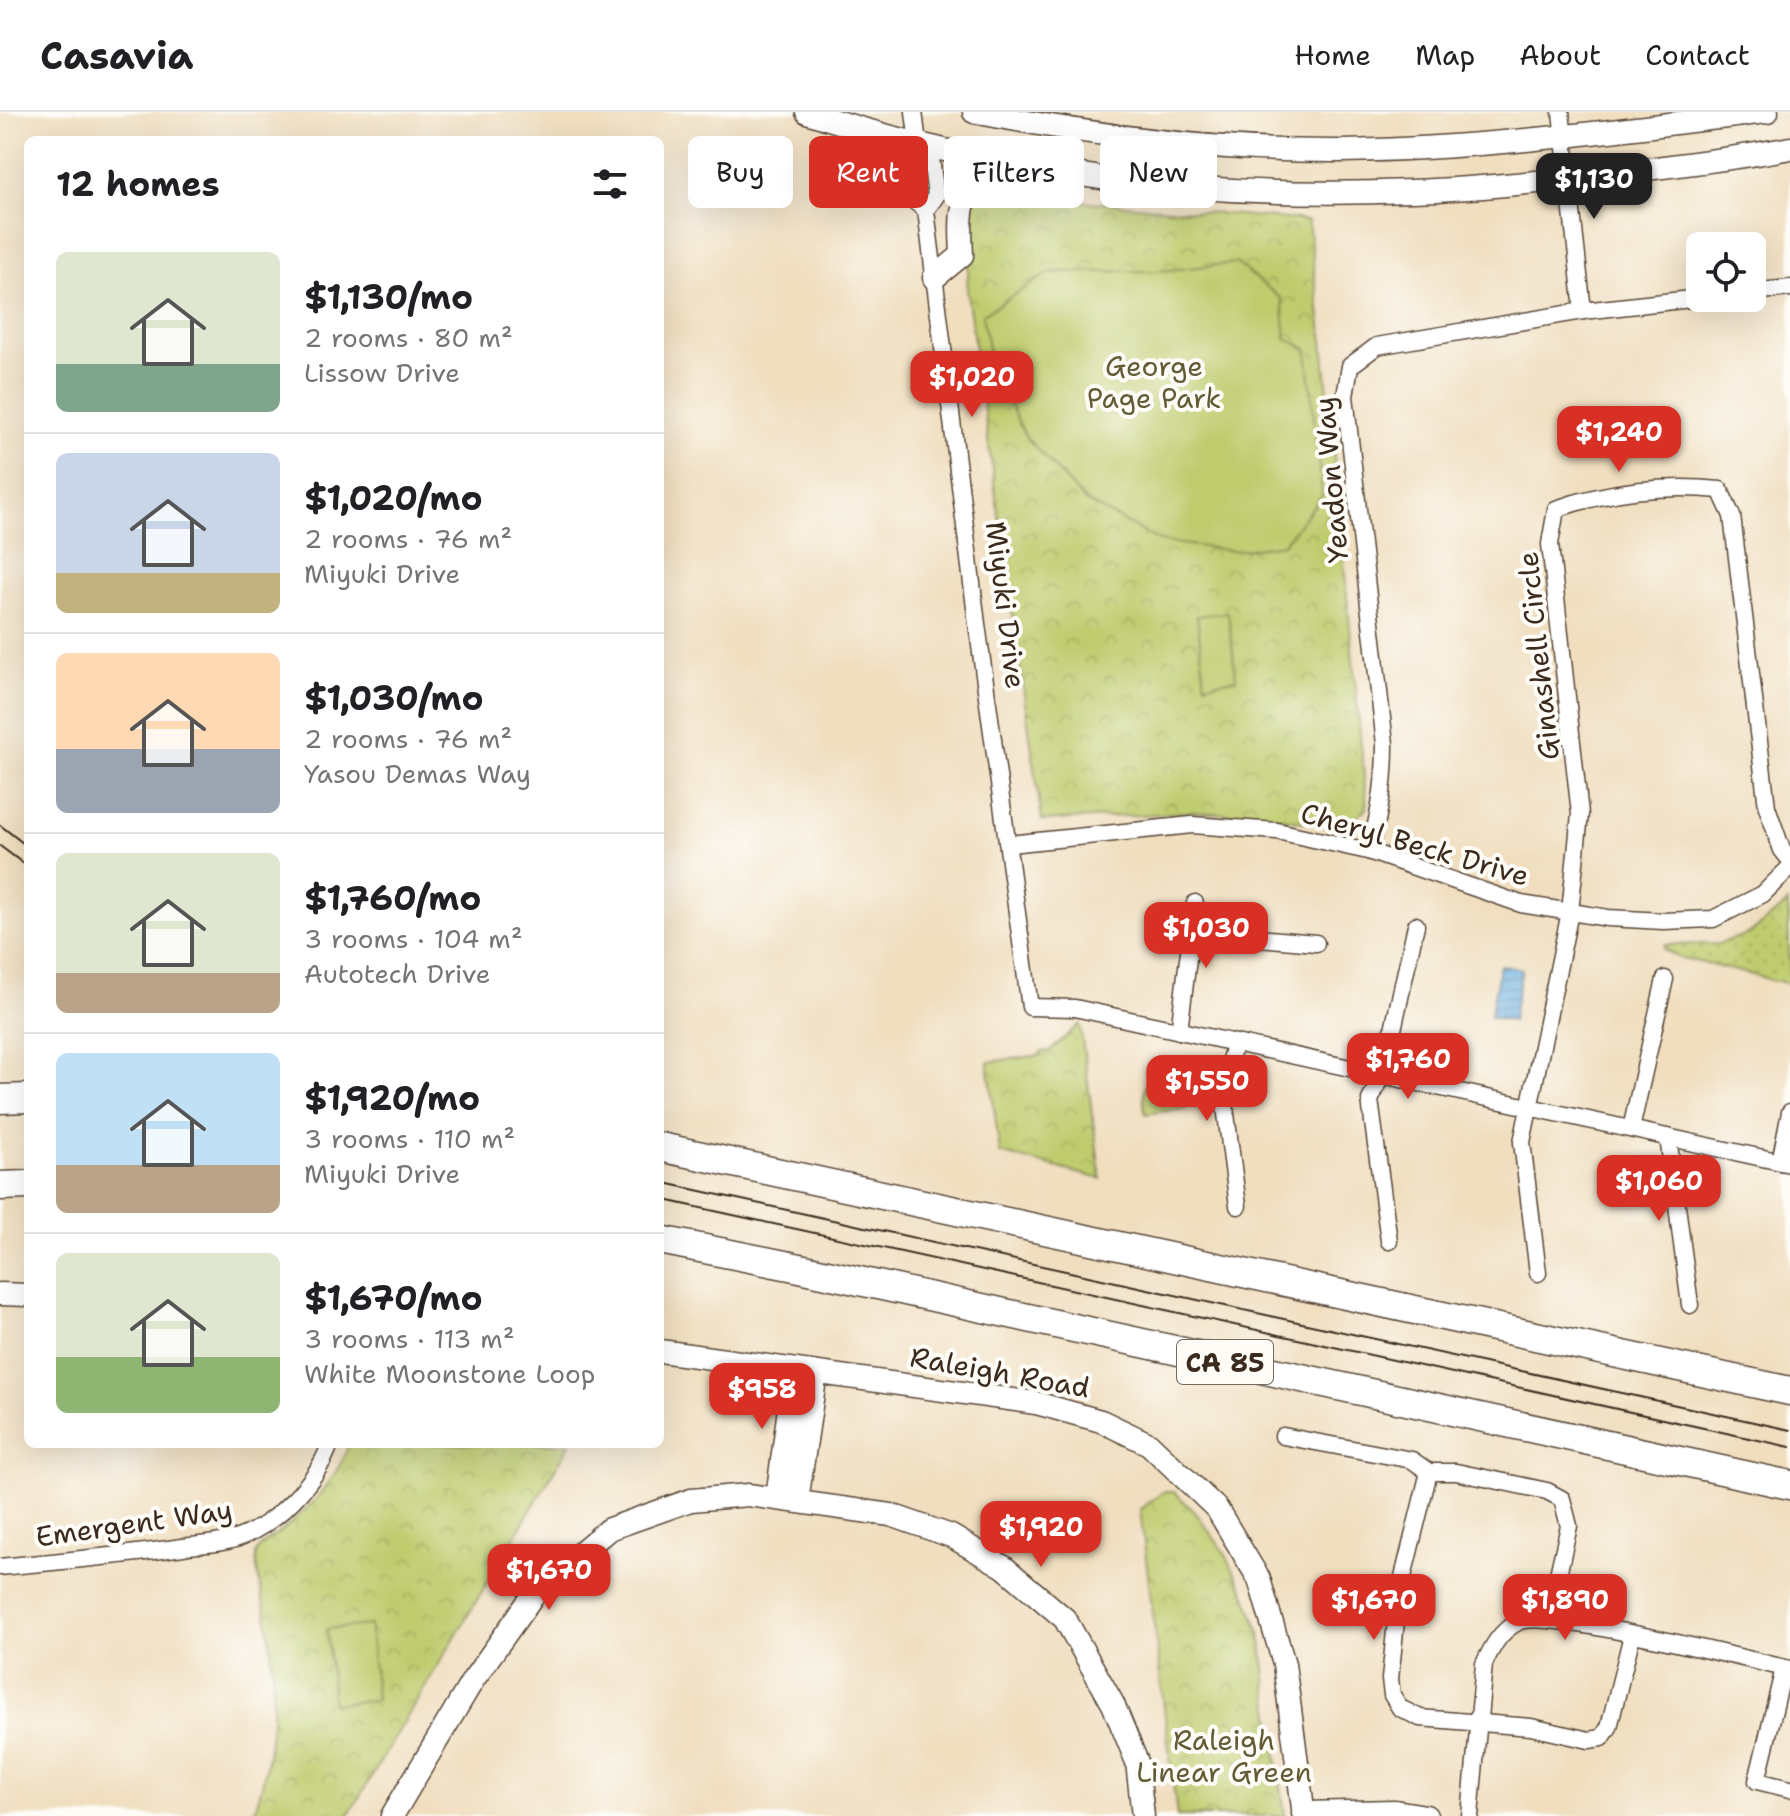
<!DOCTYPE html>
<meta charset="utf-8">
<style>
:root{--surface:#fff;--page:#f6f6f6;--text:#202124;--muted:#757577;--line:#e0e0e0;--accent:#d93025}
body{margin:0;font-family:"Shantell Sans",sans-serif;background:var(--page);color:var(--text);height:100vh;display:flex;flex-direction:column;font-size:30px;white-space:nowrap}
*{box-sizing:border-box;margin:0}
p{font-size:26px;color:var(--muted)}
.icon{flex:none;width:44px;height:44px;fill:none;stroke:currentColor;stroke-width:2;stroke-linecap:round;stroke-linejoin:round}
.map{position:relative;flex:1;overflow:hidden}
.panel{position:absolute;left:24px;top:24px;width:640px;height:1312px;display:flex;flex-direction:column;background:var(--surface);border-radius:12px;box-shadow:0 8px 32px #0002}
.panel>*{flex:none}
.hud{position:absolute;left:688px;top:24px;width:760px;height:72px;display:flex;gap:16px}
.buttons{position:absolute;left:1686px;top:120px;display:grid;gap:16px}
.buttons a{display:grid;place-items:center;width:80px;height:80px;border-radius:12px;background:var(--surface);box-shadow:0 8px 32px #0002;font-size:40px}
.price{position:absolute;translate:-50% -68px;padding:0 18px;border-radius:16px;background:var(--accent);color:#fff;font-size:26px;line-height:52px;filter:drop-shadow(0 2px 4px #0008)}
.price::after{content:'';position:absolute;left:50%;top:48px;width:24px;height:18px;margin-left:-12px;background:inherit;clip-path:polygon(0 0,100% 0,50% 100%)}
.price.selected{background:#222;color:#fff}
ul{padding:0;list-style:none}
li{display:flex;align-items:center;gap:24px;height:200px;padding:0 32px}
li+li{border-top:2px solid var(--line)}
li span{display:grid;place-items:center;flex:none;width:224px;height:160px;border-radius:12px;color:#555}
li>.icon{margin-inline-start:auto}
span .icon{width:96px;height:96px;fill:#fffc;stroke-width:1}
li b{font-size:34px}
h2{display:flex;justify-content:space-between;align-items:center;height:96px;padding:0 32px;font-size:34px}
.tag{padding:0 28px;border-radius:12px;background:var(--surface);box-shadow:0 8px 32px #0002;font-size:28px;line-height:72px}
.tag.selected{background:var(--accent);color:#fff}
header{display:flex;align-items:center;gap:48px;box-sizing:border-box;height:112px;padding:0 40px;background:var(--surface);border-bottom:2px solid var(--line)}
header strong{font-size:38px}
nav{display:flex;gap:44px;margin-inline-start:auto;font-size:28px}
.map>svg:first-child{display:block}
.grass{fill:url(#grass-dots);stroke:#7d7b46;stroke-width:2}
.park{fill:url(#park-crowns);stroke:#7d7b46;stroke-width:2}
.garden{fill:#bfcc6e;stroke:#7d7b46;stroke-width:2}
.water{fill:url(#water-rules);stroke:#526c7e;stroke-width:2}
.lines{fill:none;stroke-linecap:round;stroke-linejoin:round}
.street-casing{stroke:#564536;stroke-width:19}
.secondary-casing{stroke:#564536;stroke-width:25}
.highway-casing{stroke:#564536;stroke-width:31}
.street{stroke:#fff;stroke-width:16}
.secondary{stroke:#fff;stroke-width:22}
.highway{stroke:#fff;stroke-width:28}
.tram{stroke:#3b2a1e;stroke-width:2}
.labels{text-anchor:middle;dominant-baseline:central;stroke-width:8;stroke-linejoin:round;paint-order:stroke}
.shield{fill:#fdfcf7;stroke:#75695f;stroke-width:2}
.shield-label{font-size:26px;font-weight:bold;fill:#3b2a1e}
.park-label{font-size:28px;fill:#635b36;stroke:#fdfcf7}
.street-label{font-size:28px;fill:#3b2a1e;stroke:#fdfcf7}
</style>
<header>
<strong>Casavia</strong>
<nav><a>Home</a><a>Map</a><a>About</a><a>Contact</a></nav>
</header>
<div class="map">
<svg width="1790" height="1704" viewBox="0 0 1790 1704">
<defs>
<pattern id="grass-dots" width="8" height="8" patternUnits="userSpaceOnUse" patternTransform="scale(2)"><rect width="8" height="8" fill="#bfcc6e"/><path d="M2 2h.1M6 6h.1" fill="none" stroke="#a5af5f" stroke-width="1.8" stroke-linecap="round"/></pattern>
<pattern id="park-crowns" width="20" height="18" patternUnits="userSpaceOnUse" patternTransform="scale(2)"><rect width="20" height="18" fill="#bfcc6e"/><path d="M2 6a3 3 0 1 1 6 0M12 15a3 3 0 1 1 6 0" fill="none" stroke="#a5af5f"/></pattern>
<pattern id="water-rules" width="6" height="5" patternUnits="userSpaceOnUse" patternTransform="scale(2)"><rect width="6" height="5" fill="#69aedf"/><path d="M0 2.5h6" fill="none" stroke="#588eb4"/></pattern>
</defs>
<rect width="100%" height="100%" fill="#fdfcf7"/>
<filter id="ink" filterUnits="userSpaceOnUse"><feTurbulence type="fractalNoise" baseFrequency=".0125" numOctaves="2"/><feDisplacementMap in="SourceGraphic" scale="16" xChannelSelector="R" yChannelSelector="G"/><feConvolveMatrix kernelMatrix="1 2 1 2 8 2 1 2 1" color-interpolation-filters="sRGB"/></filter>
<filter id="wash" filterUnits="userSpaceOnUse"><feTurbulence type="fractalNoise" baseFrequency=".006" numOctaves="4" result="noise"/><feDisplacementMap in="SourceGraphic" scale="32" xChannelSelector="R" yChannelSelector="G"/><feGaussianBlur stdDeviation="1.8" result="paint"/><feColorMatrix in="noise" values="0 0 0 0 0 0 0 0 0 0 0 0 0 0 0 0 0 1.4 0 .05"/><feComposite in="paint" operator="in"/></filter>
<g filter="url(#wash)">
<rect width="100%" height="100%" fill="#f0debf"/>
<!-- grass -->
<polygon class="grass" points="1788,791 1790,872 1678,845 1664,838 1664,833 1718,832 1751,821"/>
<!-- park -->
<g class="park">
<polygon points="973,80 1308,109 1323,229 1367,697 1339,716 1270,704 1190,700 1042,709 967,180"/>
<polygon points="1080,912 1101,1067 1000,1041 988,950 1041,943 1041,940 1050,939"/>
<path d="M349,1332H570L348,1704H253C273,1646 277,1580 269,1520C266,1494 256,1468 256,1441C262,1429 274,1425 284,1417C313,1393 336,1368 349,1332Z"/>
<polygon points="1163,1380 1175,1380 1200,1406 1226,1443 1245,1481 1260,1521 1285,1704 1177,1704 1140,1397"/>
</g>
<!-- garden -->
<g class="garden">
<polygon points="1236,151 1282,187 1286,226 1307,237 1322,384 1283,432 1234,439 1160,429 1085,389 1026,325 992,257 982,203 1050,160 1160,159"/>
<polygon points="1228,500 1236,567 1205,572 1197,504"/>
<path d="M1161,959C1184,960 1184,977 1186,997L1145,1002C1143,983 1140,967 1161,959Z"/>
<polygon points="370,1513 376,1588 333,1592 327,1517"/>
</g>
<!-- water -->
<polygon class="water" points="1500,853 1522,857 1512,909 1490,905"/>
</g>
<g filter="url(#ink)">
<g class="lines">
<defs>
<g id="street">
<polyline points="914,0 918,31 931,46 936,84 926,98 977,512 1030,895 1075,896 1790,1052"/>
<polyline points="1561,0 1583,199"/>
<polyline points="918,31 908,49 914,89 926,98"/>
<polyline points="1752,180 1790,176"/>
<polyline points="1009,732 1192,713 1277,719 1368,739 1521,792 1608,806 1663,809 1713,807 1763,782 1790,755"/>
<path d="M1368,739C1381,703 1385,669 1385,632L1345,284L1350,254L1377,234L1583,199L1700,186"/>
<polyline points="1190,820 1316,831"/>
<polyline points="1179,919 1195,791"/>
<polyline points="1234,931 1223,979 1238,1094"/>
<polyline points="1631,1017 1665,867"/>
<polyline points="1668,1025 1690,1193"/>
<polyline points="1780,1050 1790,1000"/>
<polyline points="1389,1129 1370,988 1383,963 1416,813"/>
<path d="M1538,1161L1522,1030L1570,800L1580,702L1550,432L1556,397C1607,379 1666,372 1720,378L1732,404L1767,695L1782,738L1790,748"/>
<polyline points="1283,1324 1412,1348 1429,1360"/>
<polyline points="1429,1360 1399,1481 1390,1567 1392,1583 1400,1596 1420,1606 1531,1615 1589,1628 1602,1626 1609,1615 1632,1523"/>
<polyline points="1429,1360 1456,1360 1547,1379 1562,1387 1569,1414 1548,1507"/>
<path d="M0,1455C61,1449 122,1444 183,1435C201,1432 222,1432 238,1426C276,1412 317,1370 330,1332"/>
<polyline points="1784,1556 1757,1669 1790,1677"/>
<path d="M1470,1704L1484,1552C1492,1535 1500,1519 1518,1510C1544,1496 1749,1548 1790,1557"/>
</g>
<g id="secondary">
<path d="M807,0C1000,63 1209,88 1411,79C1482,77 1552,69 1622,60C1678,53 1734,47 1790,36"/>
<path d="M974,0C1095,24 1218,40 1342,39C1484,37 1626,17 1767,0"/>
<path d="M934,166L962,143C958,71 965,78 1030,56"/>
<polyline points="0,1182 28,1183"/>
<polyline points="660,1239 1036,1291 1101,1309 1149,1332 1217,1397 1259,1467 1284,1552 1304,1704"/>
<polyline points="777,1386 794,1259"/>
<polyline points="797,1389 816,1261"/>
<polyline points="1303,1701 1395,1699 1426,1704"/>
<polyline points="392,1704 473,1568 539,1475 609,1417 691,1388 748,1383 891,1403 951,1424 1004,1455 1065,1507 1113,1592 1137,1650 1143,1704"/>
</g>
<g id="highway">
<polyline points="0,987 28,986"/>
<polyline points="660,1035 1790,1279"/>
<polyline points="0,1074 28,1073"/>
<polyline points="660,1128 800,1156 1790,1373"/>
</g>
</defs>
<!-- street casing -->
<use href="#street" class="street-casing"/>
<!-- secondary casing -->
<use href="#secondary" class="secondary-casing"/>
<!-- highway casing -->
<use href="#highway" class="highway-casing"/>
<!-- street -->
<use href="#street" class="street"/>
<!-- secondary -->
<use href="#secondary" class="secondary"/>
<!-- highway -->
<use href="#highway" class="highway"/>
<!-- tram -->
<g class="tram">
<polyline points="0,713 28,735"/>
<polyline points="0,734 28,755"/>
<polyline points="660,1070 1790,1318"/>
<polyline points="660,1087 1790,1335"/>
</g>
</g>
</g>
<g class="labels">
<!-- shield labels -->
<rect class="shield" x="1177" y="1228" width="96" height="44" rx="6"/>
<g class="shield-label">
<text x="1225" y="1250">CA 85</text>
</g>
<!-- park labels -->
<g class="park-label">
<text x="1154" y="254">George<tspan x="1154" dy="32">Page Park</tspan></text>
<text x="1224" y="1628">Raleigh<tspan x="1224" dy="32">Linear Green</tspan></text>
</g>
<!-- street labels -->
<g class="street-label">
<text transform="translate(1331 368) rotate(-95)">Yeadon Way</text>
<text transform="translate(1006 493) rotate(83)">Miyuki Drive</text>
<text transform="translate(1538 544) rotate(-96)">Ginashell Circle</text>
<text transform="translate(1415 732) rotate(16)">Cheryl Beck Drive</text>
<text transform="translate(1000 1260) rotate(10)">Raleigh Road</text>
<text transform="translate(134 1411) rotate(-8)">Emergent Way</text>
</g>
</g>
</svg>
<div class="buttons">
<a><svg class="icon" aria-label="locate" viewBox="0 0 24 24"><circle cx="12" cy="12" r="6"/><path d="M12 2v4M12 18v4M2 12h4M18 12h4"/></svg></a>
</div>
<b class="price selected" style="left:1594px;top:109px">$1,130</b>
<b class="price" style="left:972px;top:307px">$1,020</b>
<b class="price" style="left:1619px;top:362px">$1,240</b>
<b class="price" style="left:1206px;top:858px">$1,030</b>
<b class="price" style="left:1408px;top:989px">$1,760</b>
<b class="price" style="left:1207px;top:1011px">$1,550</b>
<b class="price" style="left:1659px;top:1111px">$1,060</b>
<b class="price" style="left:762px;top:1319px">$958</b>
<b class="price" style="left:1041px;top:1457px">$1,920</b>
<b class="price" style="left:549px;top:1500px">$1,670</b>
<b class="price" style="left:1374px;top:1530px">$1,670</b>
<b class="price" style="left:1565px;top:1530px">$1,890</b>
<div class="hud">
<a class="tag">Buy</a>
<a class="tag selected">Rent</a>
<a class="tag">Filters</a>
<a class="tag">New</a>
</div>
<section class="panel">
<h2>12 homes<svg class="icon" aria-label="filters" viewBox="0 0 24 24"><path d="M4 7h16M4 17h16"/><circle cx="9" cy="7" r="2"/><circle cx="15" cy="17" r="2"/></svg></h2>
<ul>
<li><span style="background:linear-gradient(#dfe7d0 70%,#7fa58c 0)"><svg class="icon" aria-label="home" viewBox="0 0 24 24"><path d="M3 11l9-7 9 7M6 9v11h12V9"/></svg></span><div><b>$1,130/mo</b><p>2 rooms · 80 m²</p><p>Lissow Drive</p></div></li>
<li><span style="background:linear-gradient(#c9d6e8 75%,#c2b280 0)"><svg class="icon" aria-label="home" viewBox="0 0 24 24"><path d="M3 11l9-7 9 7M6 9v11h12V9"/></svg></span><div><b>$1,020/mo</b><p>2 rooms · 76 m²</p><p>Miyuki Drive</p></div></li>
<li><span style="background:linear-gradient(#ffd9b3 60%,#9aa5b1 0)"><svg class="icon" aria-label="home" viewBox="0 0 24 24"><path d="M3 11l9-7 9 7M6 9v11h12V9"/></svg></span><div><b>$1,030/mo</b><p>2 rooms · 76 m²</p><p>Yasou Demas Way</p></div></li>
<li><span style="background:linear-gradient(#dfe7d0 75%,#b9a48a 0)"><svg class="icon" aria-label="home" viewBox="0 0 24 24"><path d="M3 11l9-7 9 7M6 9v11h12V9"/></svg></span><div><b>$1,760/mo</b><p>3 rooms · 104 m²</p><p>Autotech Drive</p></div></li>
<li><span style="background:linear-gradient(#bfe0f5 70%,#b9a48a 0)"><svg class="icon" aria-label="home" viewBox="0 0 24 24"><path d="M3 11l9-7 9 7M6 9v11h12V9"/></svg></span><div><b>$1,920/mo</b><p>3 rooms · 110 m²</p><p>Miyuki Drive</p></div></li>
<li><span style="background:linear-gradient(#dfe7d0 65%,#8fb573 0)"><svg class="icon" aria-label="home" viewBox="0 0 24 24"><path d="M3 11l9-7 9 7M6 9v11h12V9"/></svg></span><div><b>$1,670/mo</b><p>3 rooms · 113 m²</p><p>White Moonstone Loop</p></div></li>
</ul>
</section>
</div>
